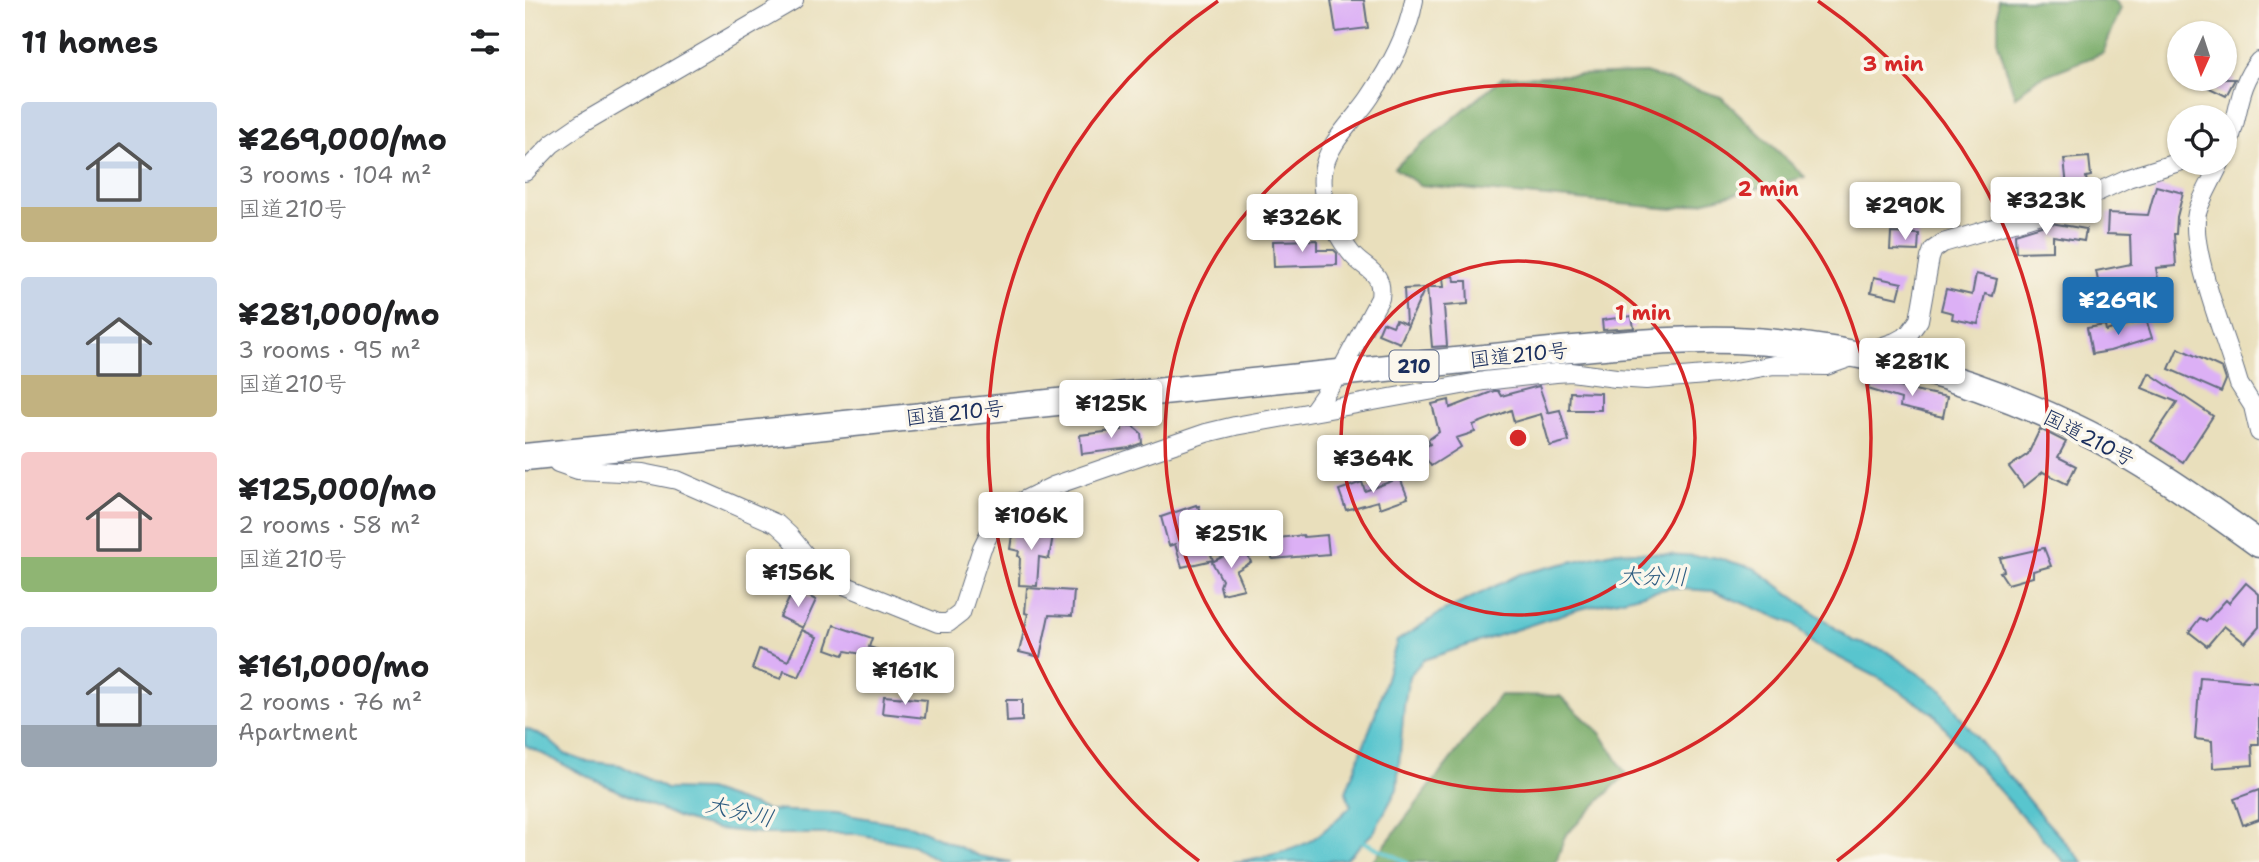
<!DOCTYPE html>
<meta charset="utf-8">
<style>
:root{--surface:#fff;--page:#f6f6f6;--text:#202124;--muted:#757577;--accent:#1f6fb2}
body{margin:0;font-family:"Shantell Sans","Klee One",sans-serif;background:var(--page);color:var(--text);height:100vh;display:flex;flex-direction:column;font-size:26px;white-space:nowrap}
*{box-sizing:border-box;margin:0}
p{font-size:23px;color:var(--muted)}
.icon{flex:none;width:38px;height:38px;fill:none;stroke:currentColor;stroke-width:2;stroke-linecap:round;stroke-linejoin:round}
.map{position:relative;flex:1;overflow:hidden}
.sheet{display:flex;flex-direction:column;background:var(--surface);width:525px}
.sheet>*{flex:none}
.needle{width:46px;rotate:183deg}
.tools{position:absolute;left:1642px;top:21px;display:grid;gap:14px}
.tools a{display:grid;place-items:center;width:70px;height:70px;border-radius:50%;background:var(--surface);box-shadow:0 2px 5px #0004;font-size:35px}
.price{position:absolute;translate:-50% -60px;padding:0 16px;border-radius:7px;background:#fff;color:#222;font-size:23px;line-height:46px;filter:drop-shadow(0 2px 4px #0008)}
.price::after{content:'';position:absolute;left:50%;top:42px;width:21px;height:16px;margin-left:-10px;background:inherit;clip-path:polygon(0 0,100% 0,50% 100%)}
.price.current{background:var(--accent);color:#fff}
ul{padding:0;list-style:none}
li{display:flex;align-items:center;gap:21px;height:175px;padding:0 21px}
li span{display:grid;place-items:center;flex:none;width:196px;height:140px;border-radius:7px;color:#555}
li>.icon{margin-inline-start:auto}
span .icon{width:84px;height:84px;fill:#fffc;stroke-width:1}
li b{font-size:30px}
h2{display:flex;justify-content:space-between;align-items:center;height:84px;padding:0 21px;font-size:30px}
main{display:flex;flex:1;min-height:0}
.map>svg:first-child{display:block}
.forest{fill:#74a965;stroke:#486c62;stroke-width:2}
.water{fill:#58c5ce;stroke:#3a7a96;stroke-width:2}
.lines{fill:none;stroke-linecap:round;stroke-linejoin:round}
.stream{stroke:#58c5ce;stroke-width:4.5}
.building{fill:#dcb0f5}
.minor-casing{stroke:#636d7f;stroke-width:20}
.highway-casing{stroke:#636d7f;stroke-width:29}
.minor{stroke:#fff;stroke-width:18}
.highway{stroke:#fff;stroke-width:26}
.ring{fill:none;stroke:#d62828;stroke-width:3.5}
.labels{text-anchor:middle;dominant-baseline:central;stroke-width:7;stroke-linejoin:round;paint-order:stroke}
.shield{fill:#fbf7ec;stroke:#5e6b89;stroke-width:2}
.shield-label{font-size:19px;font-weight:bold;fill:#1b2f5e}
.street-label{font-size:21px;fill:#1b2f5e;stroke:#fbf7ec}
.water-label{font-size:23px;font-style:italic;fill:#2d5c80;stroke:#fbf7ec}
.centre{fill:#d62828;stroke:#fbf7ec;stroke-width:3.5}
.ring-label{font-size:21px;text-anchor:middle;font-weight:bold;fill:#d62828;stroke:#fbf7ec;stroke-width:7;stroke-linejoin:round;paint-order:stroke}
</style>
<main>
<section class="sheet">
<h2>11 homes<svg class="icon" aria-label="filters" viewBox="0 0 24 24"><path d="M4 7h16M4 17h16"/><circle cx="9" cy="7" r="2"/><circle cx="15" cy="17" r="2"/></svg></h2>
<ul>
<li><span style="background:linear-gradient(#c9d6e8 75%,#c2b280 0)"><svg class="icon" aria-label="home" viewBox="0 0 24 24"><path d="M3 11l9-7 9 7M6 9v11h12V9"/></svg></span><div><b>¥269,000/mo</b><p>3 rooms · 104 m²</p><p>国道210号</p></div></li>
<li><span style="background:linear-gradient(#c9d6e8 70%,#c2b280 0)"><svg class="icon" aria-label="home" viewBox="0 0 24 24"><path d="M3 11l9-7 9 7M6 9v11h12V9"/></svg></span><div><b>¥281,000/mo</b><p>3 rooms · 95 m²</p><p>国道210号</p></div></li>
<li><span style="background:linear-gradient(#f6c9c9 75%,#8fb573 0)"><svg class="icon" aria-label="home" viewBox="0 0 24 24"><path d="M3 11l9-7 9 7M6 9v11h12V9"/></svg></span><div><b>¥125,000/mo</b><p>2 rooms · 58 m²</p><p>国道210号</p></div></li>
<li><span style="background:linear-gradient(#c9d6e8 70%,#9aa5b1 0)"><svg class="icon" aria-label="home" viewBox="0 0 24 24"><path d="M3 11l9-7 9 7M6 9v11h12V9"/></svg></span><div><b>¥161,000/mo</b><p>2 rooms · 76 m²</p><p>Apartment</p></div></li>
</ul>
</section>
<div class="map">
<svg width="1734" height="862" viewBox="0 0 1734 862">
<rect width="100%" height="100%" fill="#fbf7ec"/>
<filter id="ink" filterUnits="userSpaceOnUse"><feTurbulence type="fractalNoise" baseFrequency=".0143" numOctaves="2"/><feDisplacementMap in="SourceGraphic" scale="14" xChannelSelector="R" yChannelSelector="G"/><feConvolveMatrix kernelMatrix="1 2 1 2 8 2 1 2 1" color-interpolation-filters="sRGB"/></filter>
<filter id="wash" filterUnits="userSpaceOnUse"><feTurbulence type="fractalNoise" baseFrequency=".00686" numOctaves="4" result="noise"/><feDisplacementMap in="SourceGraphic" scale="28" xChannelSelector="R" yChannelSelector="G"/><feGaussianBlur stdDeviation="1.57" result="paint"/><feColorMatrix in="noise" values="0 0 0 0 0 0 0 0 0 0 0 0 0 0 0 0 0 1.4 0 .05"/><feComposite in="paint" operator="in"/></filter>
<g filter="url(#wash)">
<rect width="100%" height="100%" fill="#e9dfbc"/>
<!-- forest -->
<g class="forest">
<polygon points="1473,0 1589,0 1596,8 1578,53 1511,79 1490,97 1473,43"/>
<polygon points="1120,73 1196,97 1280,177 1148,209 895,185 869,168 978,77"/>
<polygon points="975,695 1035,696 1076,734 1101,774 1040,836 1031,862 847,862"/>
</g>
<!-- water -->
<g class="water">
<path d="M1092,551L1188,557L1229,568L1328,641L1361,651L1418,691L1436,718L1512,811L1558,862H1539L1433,745L1409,714L1356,679L1289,645L1269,624L1188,591L1144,588L1051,610L898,660L884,676L879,706L872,789L849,832L821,859L792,862H707C727,860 765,852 783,842C799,833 813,818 826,806L821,792L850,715L872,641L917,612L995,574Z"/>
<polygon points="0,728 23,739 40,754 59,761 95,765 141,789 182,790 242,810 311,813 387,826 454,856 486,862 416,862 388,845 332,834 243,834 192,829 155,818 69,780 4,747 0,745"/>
</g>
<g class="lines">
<!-- stream -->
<polyline class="stream" points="835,840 882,862"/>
</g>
<g id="blocks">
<!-- building -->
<g class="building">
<polygon points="806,0 839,0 843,28 811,32"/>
<polygon points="1666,79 1710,79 1701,96"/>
<polygon points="1564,157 1566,176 1561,177 1562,184 1542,187 1539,159"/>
<polygon points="1631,186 1658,193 1652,217 1651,234 1649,234 1651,266 1631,268 1634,285 1576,296 1571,271 1606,264 1605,235 1582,234 1583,213 1623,215"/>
<polygon points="1526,223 1561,229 1559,241 1528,236 1528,251 1491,252 1490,234"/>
<polygon points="1366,233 1394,234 1393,251 1365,250"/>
<polygon points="792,240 792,250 809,250 812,253 812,265 749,267 748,241"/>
<polygon points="1451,274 1472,279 1468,296 1460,294 1453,324 1427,319 1428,313 1416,310 1421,289 1447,295"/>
<polygon points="929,276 930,281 942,281 943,304 919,306 922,346 907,347 902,287 919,287 918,277"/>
<polygon points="1349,277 1377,283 1373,298 1346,292"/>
<polygon points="900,288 875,343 853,334 858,322 868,326 871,320 881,324 879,289"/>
<polygon points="1107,316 1109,328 1078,330 1077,320"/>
<polygon points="1621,319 1627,338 1585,351 1567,354 1562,328 1580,325 1581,331"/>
<polygon points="1653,348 1697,368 1701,380 1696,392 1644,369"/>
<polygon points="1624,373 1688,416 1658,462 1626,441 1652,402 1617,388"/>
<polygon points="1354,377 1368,381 1366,385 1422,397 1418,417 1375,407 1376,399 1343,389 1345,381 1352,382"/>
<polygon points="1014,386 1023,412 1021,413 1035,410 1044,441 1025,446 1016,414 989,422 986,410 948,425 950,432 931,438 936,447 906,466 895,450 905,444 903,440 914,432 907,404 924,400 925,408 969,391 973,391 976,396"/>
<polygon points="1045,392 1076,393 1076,410 1044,410"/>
<polygon points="596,425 608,426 616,433 617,443 604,448 557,454 555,435 597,430"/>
<polygon points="1515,429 1541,442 1533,457 1551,466 1542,484 1518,472 1499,487 1484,467 1503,454"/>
<polygon points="876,449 881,473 866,476 861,451"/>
<polygon points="875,478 883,498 855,508 853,501 821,510 814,490 837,482 840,491"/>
<polygon points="671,505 672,507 674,506 680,526 676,528 688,560 657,567 650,544 644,546 636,517"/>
<polygon points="514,526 529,529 524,559 514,557 512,586 494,585 495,557 493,556 494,551 485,549 488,528 513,532"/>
<polygon points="778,535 779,537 802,535 804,554 748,559 747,558 745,539"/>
<polygon points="718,546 726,562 711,571 719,589 697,594 695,586 697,580 687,562"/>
<polygon points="1519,548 1526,566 1508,571 1508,577 1483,584 1475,572 1479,571 1475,558"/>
<polygon points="1721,583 1734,594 1734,627 1720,643 1699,626 1682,646 1664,632 1675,618 1681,622 1701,600 1704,603"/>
<polygon points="502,588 549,591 547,616 524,615 515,657 494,652 503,614 500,613"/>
<polygon points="269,589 291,600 278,628 255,617"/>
<polygon points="309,625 347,638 344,647 366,654 361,668 339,661 337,654 321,651 318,655 301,649"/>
<polygon points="277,630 292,637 274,677 259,671 256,679 227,669 234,649 263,661"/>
<polygon points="1675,677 1734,682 1734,744 1727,744 1728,765 1688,768 1687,741 1670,739"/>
<polygon points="359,696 402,700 400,718 357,713"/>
<polygon points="481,700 497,700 497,721 482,722"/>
<polygon points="1734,790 1734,819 1718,825 1709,799"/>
</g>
</g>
</g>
<g filter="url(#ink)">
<use href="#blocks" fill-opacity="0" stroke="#636d7f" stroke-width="2"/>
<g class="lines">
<defs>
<g id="minor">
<path d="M1699,154C1715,123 1710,88 1734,61"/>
<path d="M1695,163C1688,179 1677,196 1672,213C1664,247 1699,335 1710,371L1714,384L1728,406L1734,432"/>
<polyline points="0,172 27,144 56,124 269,0"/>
<path d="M788,411L814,374L855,298C859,269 838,270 825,252C808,230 795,201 798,173C801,144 830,120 845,97C865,67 883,35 889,0"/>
<polyline points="30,454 33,463 53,470 117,473 152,480 252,524 264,535 291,568 309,581 413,623 423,623 436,613 457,548 464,534 474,519 489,505 528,486 681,433 710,426 959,381 1031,373 1046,372 1091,378 1121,380 1204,373 1249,365 1301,366 1370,342 1383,335 1394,320 1405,258 1408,250 1418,243 1540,207 1603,178 1654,162"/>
</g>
<path id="highway" d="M0,457L1036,350C1094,345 1152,338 1210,340C1329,345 1445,377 1551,428C1616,459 1676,502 1734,544"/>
</defs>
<!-- minor casing -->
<use href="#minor" class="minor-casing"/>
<!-- highway casing -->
<use href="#highway" class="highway-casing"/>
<!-- minor -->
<use href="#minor" class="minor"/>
<!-- highway -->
<use href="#highway" class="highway"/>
</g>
</g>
<!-- distance rings -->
<g class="ring">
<circle cx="993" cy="438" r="177"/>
<circle cx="993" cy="438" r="353"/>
<path d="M674 861A530 530 0 0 1 693 1M1293 1A530 530 0 0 1 1312 861"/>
</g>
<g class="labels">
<!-- shield labels -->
<rect class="shield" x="864.5" y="350.5" width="49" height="31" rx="5"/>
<g class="shield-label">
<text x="889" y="366">210</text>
</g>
<!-- street labels -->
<g class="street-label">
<text transform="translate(994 355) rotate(-6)">国道210号</text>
<text transform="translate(430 413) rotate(-6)">国道210号</text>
<text transform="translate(1564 438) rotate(27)">国道210号</text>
</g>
<!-- water labels -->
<g class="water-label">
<text transform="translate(1128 576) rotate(1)">大分川</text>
<text transform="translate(215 811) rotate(13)">大分川</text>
</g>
</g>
<circle cx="993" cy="438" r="10" class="centre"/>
<g class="ring-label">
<text x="1368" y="71">3 min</text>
<text x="1243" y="196">2 min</text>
<text x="1118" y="320">1 min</text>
</g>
</svg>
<div class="tools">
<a><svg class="needle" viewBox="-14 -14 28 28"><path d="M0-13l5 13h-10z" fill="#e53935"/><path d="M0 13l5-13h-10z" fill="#757577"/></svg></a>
<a><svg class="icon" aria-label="locate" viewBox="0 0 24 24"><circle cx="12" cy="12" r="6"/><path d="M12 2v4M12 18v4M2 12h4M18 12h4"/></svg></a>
</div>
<b class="price" style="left:1521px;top:237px">¥323K</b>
<b class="price" style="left:1380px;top:242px">¥290K</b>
<b class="price" style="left:777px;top:254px">¥326K</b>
<b class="price current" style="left:1593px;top:337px">¥269K</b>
<b class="price" style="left:1387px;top:398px">¥281K</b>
<b class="price" style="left:586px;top:440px">¥125K</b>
<b class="price" style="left:848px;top:495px">¥364K</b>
<b class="price" style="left:506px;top:552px">¥106K</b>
<b class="price" style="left:706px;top:570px">¥251K</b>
<b class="price" style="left:273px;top:609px">¥156K</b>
<b class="price" style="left:380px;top:707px">¥161K</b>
</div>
</main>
